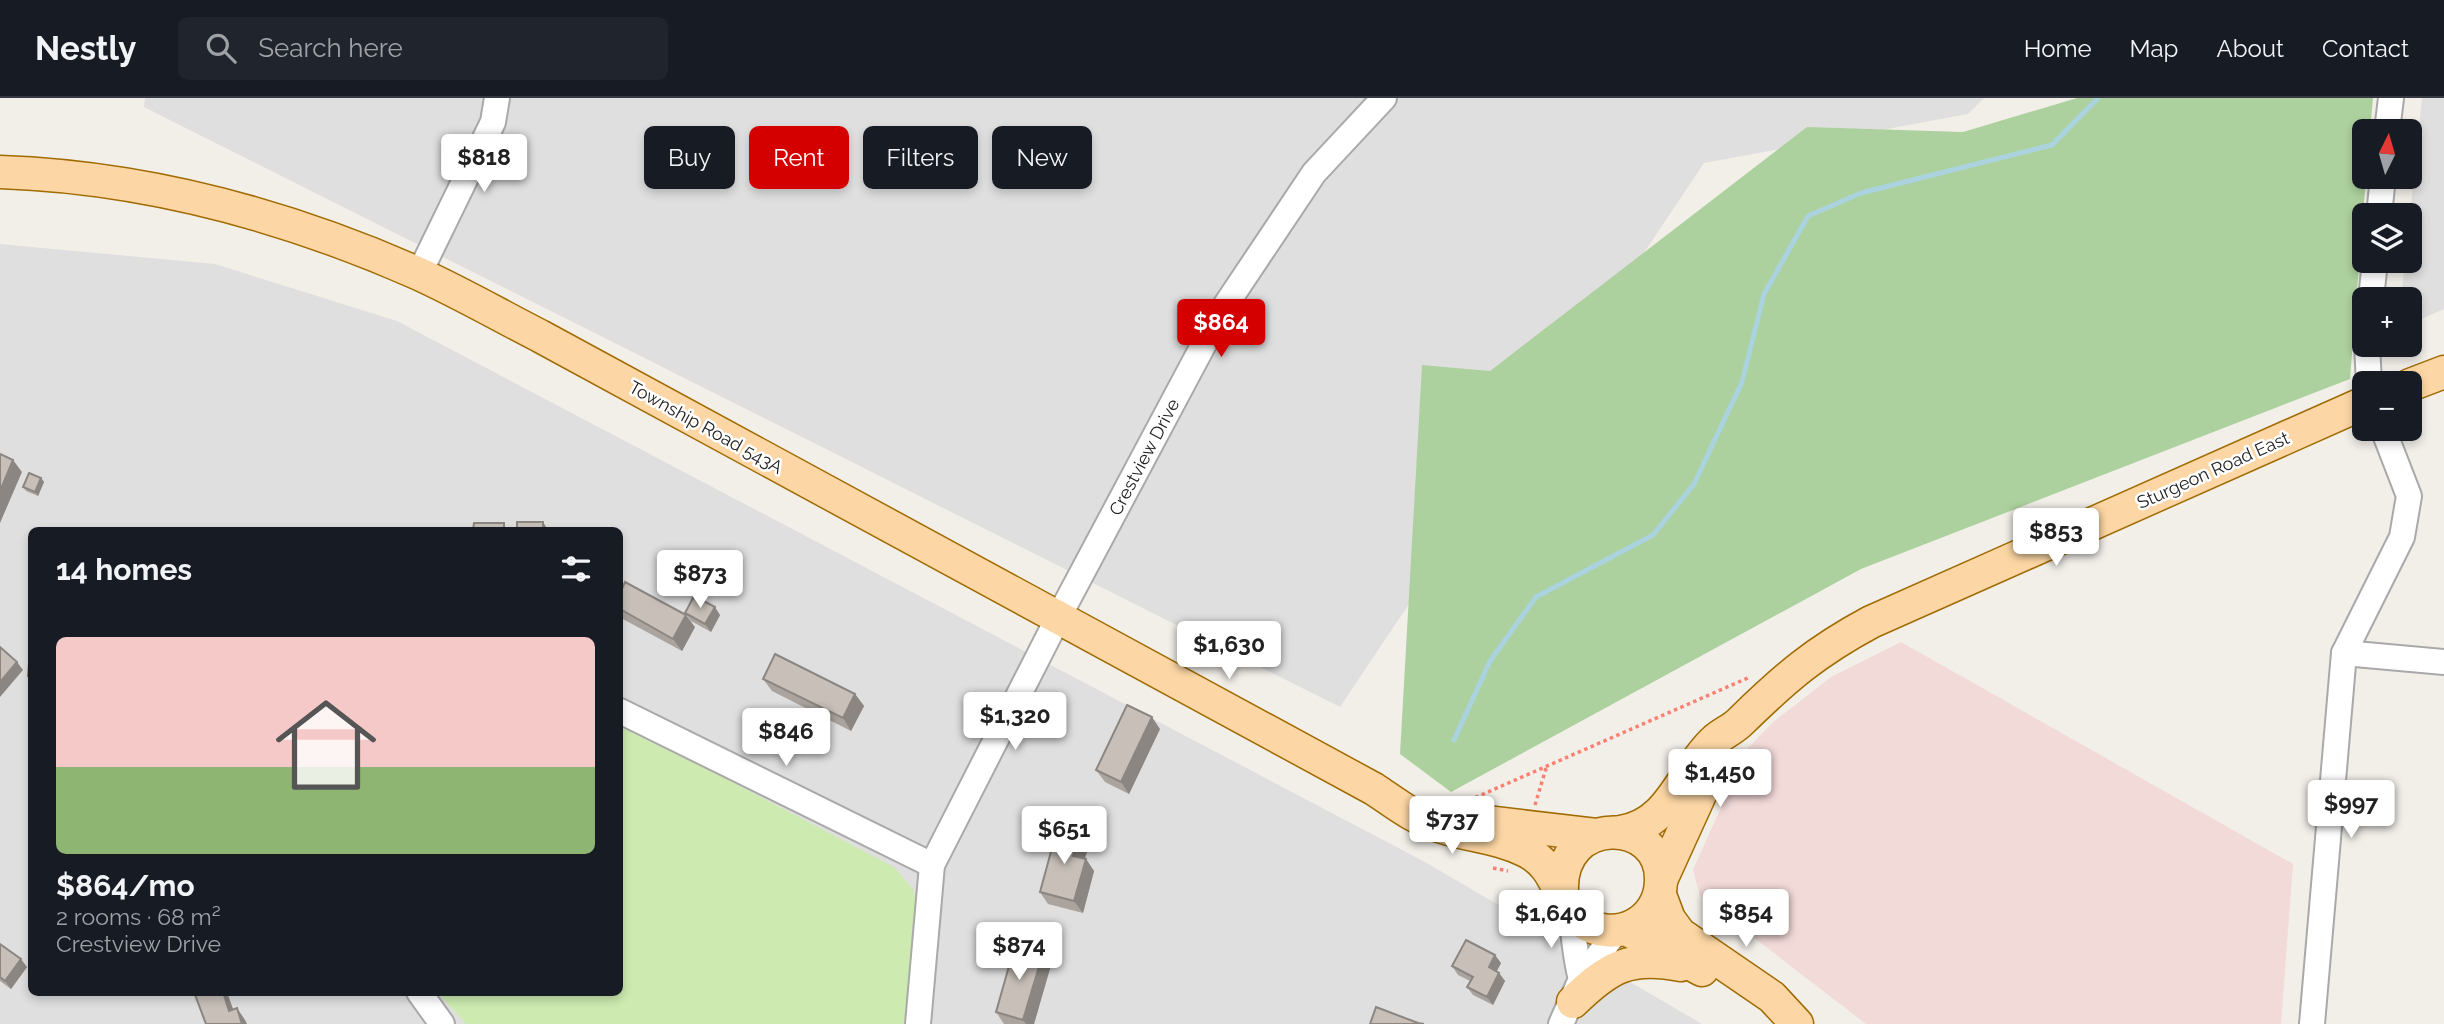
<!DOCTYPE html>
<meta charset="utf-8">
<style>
:root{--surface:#171b24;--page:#20242c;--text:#f1f3f6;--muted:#9ea1a6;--line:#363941;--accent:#d40000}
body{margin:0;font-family:Raleway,sans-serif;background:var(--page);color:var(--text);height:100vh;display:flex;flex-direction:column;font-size:26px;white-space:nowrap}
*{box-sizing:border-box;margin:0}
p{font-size:23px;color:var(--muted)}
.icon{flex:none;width:38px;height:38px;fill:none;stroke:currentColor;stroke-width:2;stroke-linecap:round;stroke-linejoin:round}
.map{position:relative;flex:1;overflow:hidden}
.drawer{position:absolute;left:28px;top:429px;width:595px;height:469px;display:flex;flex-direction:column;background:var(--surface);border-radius:10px;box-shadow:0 4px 10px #0003}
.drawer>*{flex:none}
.banner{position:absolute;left:644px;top:28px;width:665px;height:63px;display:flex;gap:14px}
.needle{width:46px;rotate:5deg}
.controls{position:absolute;left:2352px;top:21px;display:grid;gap:14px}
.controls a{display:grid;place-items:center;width:70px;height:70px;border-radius:10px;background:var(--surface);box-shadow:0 4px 10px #0003;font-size:35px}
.price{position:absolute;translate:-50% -60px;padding:0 16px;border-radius:7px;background:#fff;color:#222;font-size:23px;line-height:46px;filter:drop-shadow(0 2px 4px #0008)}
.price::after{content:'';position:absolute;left:50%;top:42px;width:21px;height:16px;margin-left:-10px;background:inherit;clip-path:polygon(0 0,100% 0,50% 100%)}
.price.active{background:var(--accent);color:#fff}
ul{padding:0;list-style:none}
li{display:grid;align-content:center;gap:14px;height:371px;padding:0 28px}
li span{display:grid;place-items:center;height:217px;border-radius:10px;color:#555}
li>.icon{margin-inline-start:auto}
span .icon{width:126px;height:126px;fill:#fffc;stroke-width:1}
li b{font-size:30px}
h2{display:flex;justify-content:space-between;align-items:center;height:84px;padding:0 28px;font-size:30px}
.chip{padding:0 24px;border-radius:10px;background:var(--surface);box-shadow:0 4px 10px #0003;font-size:24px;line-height:63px}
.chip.active{background:var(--accent);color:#fff}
header{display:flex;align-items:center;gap:42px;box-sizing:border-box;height:98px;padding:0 35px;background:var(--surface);border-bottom:2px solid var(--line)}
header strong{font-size:33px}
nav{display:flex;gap:38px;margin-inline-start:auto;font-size:24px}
.search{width:490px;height:63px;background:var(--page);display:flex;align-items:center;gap:18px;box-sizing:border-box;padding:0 24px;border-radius:10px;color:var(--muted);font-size:26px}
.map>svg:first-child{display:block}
.residential{fill:#e0dfdf;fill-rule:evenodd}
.commercial{fill:#f2dad9}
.grass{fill:#cdebb0}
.forest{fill:#add19e}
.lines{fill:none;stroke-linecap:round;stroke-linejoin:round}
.stream{stroke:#aad3df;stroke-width:5}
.minor-casing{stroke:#a9a9a9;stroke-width:28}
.major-casing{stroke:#a06b00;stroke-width:35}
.path{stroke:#fa8072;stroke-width:3.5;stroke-dasharray:3.5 3.5;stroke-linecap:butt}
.minor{stroke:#fff;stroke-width:24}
.major{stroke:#fcd6a4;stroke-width:32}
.wall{fill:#aba49e}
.shaded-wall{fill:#8b8681}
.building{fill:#c7bfb8;stroke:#8b8681;stroke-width:2}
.labels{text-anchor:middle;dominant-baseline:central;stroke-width:5;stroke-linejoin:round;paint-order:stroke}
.street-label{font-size:18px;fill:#222;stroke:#fff}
</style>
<header>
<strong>Nestly</strong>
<div class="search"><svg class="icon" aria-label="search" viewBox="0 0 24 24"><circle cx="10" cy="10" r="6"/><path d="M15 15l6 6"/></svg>Search here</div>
<nav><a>Home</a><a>Map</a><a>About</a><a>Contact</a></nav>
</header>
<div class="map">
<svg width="2444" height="926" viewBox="0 0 2444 926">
<rect width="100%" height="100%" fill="#f2efe9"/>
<!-- residential -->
<g class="residential">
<polygon points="145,0 1984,0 1968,16 1704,65 1340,609 144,9"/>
<polygon points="2422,0 2444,0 2444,211 2410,226 2410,201 2401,201 2405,163 2410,163 2410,117"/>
<path d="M0,146L215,166L397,223L1425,764L1702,926H0ZM32,432H620V894H32Z"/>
</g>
<!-- commercial -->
<polygon class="commercial" points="1901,544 2293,766 2281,926 1866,926 1700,798 1693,772 1747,651 1772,625 1831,579"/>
<!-- grass -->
<polygon class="grass" points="620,625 894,769 913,791 920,824 906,926 466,926 437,894 620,894"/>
<!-- forest -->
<polygon class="forest" points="2077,0 2373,0 2370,33 2364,33 2366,79 2350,281 1861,471 1451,694 1400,656 1422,267 1490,273 1807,29 1963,34"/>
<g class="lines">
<!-- stream -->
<polyline class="stream" points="1454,642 1490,563 1536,499 1653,437 1694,386 1742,284 1764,196 1808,118 1861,95 2052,47 2098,0"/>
<defs>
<g id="minor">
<polyline points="2387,33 2391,0"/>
<polyline points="2379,117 2383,79"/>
<polyline points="419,176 493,24 497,0"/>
<polyline points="2371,201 2375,163"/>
<polyline points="2367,247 2369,285"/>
<polyline points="2344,555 2444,564"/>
<polyline points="620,613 932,767"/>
<path d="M1568,809C1575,833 1574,857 1581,881"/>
<polyline points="419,894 442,926"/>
<polyline points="918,926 932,767 1058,520 1221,214 1314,75 1384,0"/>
<polyline points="1561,926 1581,881 1617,832"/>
<polyline points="2312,926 2344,555 2402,439 2409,398 2383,331"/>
</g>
<g id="major">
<path d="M0,74C146,79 283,116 417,175C459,194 499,217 540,238L1374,691C1395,705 1415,721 1439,728C1468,738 1498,739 1526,753C1560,770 1556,804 1581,823C1615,847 1661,824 1661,782C1662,718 1559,716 1562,793"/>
<polyline points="2410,287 2444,274"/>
<polyline points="1486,724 1596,737"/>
<path d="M1620,734C1671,727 1681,674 1714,643C1721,636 1732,632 1740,624C1785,580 1815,554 1871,524L2364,305"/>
<polyline points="1662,780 1708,679"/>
<polyline points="1660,797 1669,821 1680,836 1772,899 1797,926"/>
<polyline points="1626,831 1702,872"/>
<path d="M1573,904C1609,869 1629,857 1681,867"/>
</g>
</defs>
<!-- minor casing -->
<use href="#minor" class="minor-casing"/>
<!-- major casing -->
<use href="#major" class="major-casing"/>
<!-- path -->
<g class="path">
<polyline points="1535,707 1547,667"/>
<polyline points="1456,708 1750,579"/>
<polyline points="1493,770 1508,773"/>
</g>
<!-- minor -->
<use href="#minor" class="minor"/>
<!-- major -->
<use href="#major" class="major"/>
</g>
<!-- wall -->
<g class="wall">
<polygon points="41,380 44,384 38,398 26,393 23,389"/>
<polygon points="620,495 695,529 682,553 621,520 620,518"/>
<polygon points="685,515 720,517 711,534 691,523"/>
<polygon points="763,581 855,596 864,608 851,633 772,593"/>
<polygon points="1160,631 1129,696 1105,684 1096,672"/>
<polygon points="1080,734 1089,747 1085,760 1094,773 1083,815 1048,806 1040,794"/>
<polygon points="0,846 27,869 11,891 0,883"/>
<polygon points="1043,855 1051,867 1034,926 1004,926 996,914"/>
<polygon points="1501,865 1497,873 1505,883 1493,907 1473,897 1467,889 1470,883 1458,877 1452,868"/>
</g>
<!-- shaded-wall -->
<g class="shaded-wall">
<polygon points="13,362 22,374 0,425 0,393"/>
<polygon points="41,380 44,384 38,398 35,394"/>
<polygon points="543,424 548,432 543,432"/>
<polygon points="715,509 720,517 711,534 705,526"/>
<polygon points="686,517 695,529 682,553 673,541"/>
<polygon points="17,564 23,572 0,599 0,584"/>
<polygon points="855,596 864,608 851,633 843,620"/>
<polygon points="1152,619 1160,631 1129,696 1121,684"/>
<polygon points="1080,734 1089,747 1082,770 1073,758"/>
<polygon points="1086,761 1094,773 1083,815 1074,803"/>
<polygon points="1043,855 1051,867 1034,926 1026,926 1023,922"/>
<polygon points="1495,857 1501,865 1494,878 1489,869"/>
<polygon points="21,861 27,869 11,891 5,883"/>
<polygon points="1499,875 1505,883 1493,907 1487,899"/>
<polygon points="223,894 227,894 238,925 229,913"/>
<polygon points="237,910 245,922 247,926 242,926"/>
</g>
<!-- building -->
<g class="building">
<polygon points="0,356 13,362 0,393"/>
<polygon points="29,375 41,380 35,394 23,389"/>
<rect x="517" y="424" width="26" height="8"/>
<polygon points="474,425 504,425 504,432 473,432"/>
<polygon points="625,484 686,517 673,541 620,511 620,495"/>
<polygon points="694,498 715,509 705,526 685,515"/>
<polygon points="31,540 32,540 32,578 28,578"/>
<polygon points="0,549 17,564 0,584"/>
<polygon points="775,556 855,596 843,620 763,581"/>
<polygon points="1127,607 1152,619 1121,684 1096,672"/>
<polygon points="1058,728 1080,734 1073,758 1086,761 1074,803 1040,794"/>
<polygon points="1466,842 1495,857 1489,869 1499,875 1487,899 1467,889 1473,879 1452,868"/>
<polygon points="0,846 21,861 5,883 0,879"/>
<polygon points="1015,847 1043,855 1023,922 996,914"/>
<polygon points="194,894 223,894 229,913 237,910 242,926 206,926"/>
<polygon points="1376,909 1418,925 1424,926 1370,926"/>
</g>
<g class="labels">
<!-- street labels -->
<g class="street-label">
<text transform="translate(706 329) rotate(29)">Township Road 543A</text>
<text transform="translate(1144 359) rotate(-62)">Crestview Drive</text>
<text transform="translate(2213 372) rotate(-24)">Sturgeon Road East</text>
</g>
</g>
</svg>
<div class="controls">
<a><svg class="needle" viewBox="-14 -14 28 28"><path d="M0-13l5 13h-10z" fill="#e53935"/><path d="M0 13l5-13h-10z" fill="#9ea1a6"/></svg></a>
<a><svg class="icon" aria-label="layers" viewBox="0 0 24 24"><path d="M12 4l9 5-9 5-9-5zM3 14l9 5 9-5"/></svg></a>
<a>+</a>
<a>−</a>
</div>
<b class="price" style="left:484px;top:96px">$818</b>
<b class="price active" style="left:1221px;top:261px">$864</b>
<b class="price" style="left:2056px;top:470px">$853</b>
<b class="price" style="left:700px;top:512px">$873</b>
<b class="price" style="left:1229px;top:583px">$1,630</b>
<b class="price" style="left:1015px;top:654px">$1,320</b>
<b class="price" style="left:786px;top:670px">$846</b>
<b class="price" style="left:1720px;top:711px">$1,450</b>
<b class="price" style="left:2351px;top:742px">$997</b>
<b class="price" style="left:1452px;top:758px">$737</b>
<b class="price" style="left:1064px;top:768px">$651</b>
<b class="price" style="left:1746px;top:851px">$854</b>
<b class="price" style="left:1551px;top:852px">$1,640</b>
<b class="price" style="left:1019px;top:884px">$874</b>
<div class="banner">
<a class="chip">Buy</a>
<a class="chip active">Rent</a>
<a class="chip">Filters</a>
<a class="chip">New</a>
</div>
<section class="drawer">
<h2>14 homes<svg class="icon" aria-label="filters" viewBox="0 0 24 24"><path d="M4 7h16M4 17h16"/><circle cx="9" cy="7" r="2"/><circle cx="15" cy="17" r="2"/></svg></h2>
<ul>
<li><span style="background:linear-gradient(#f6c9c9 60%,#8fb573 0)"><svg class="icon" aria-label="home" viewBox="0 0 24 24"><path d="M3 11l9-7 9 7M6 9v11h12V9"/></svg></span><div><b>$864/mo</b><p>2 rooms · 68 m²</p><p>Crestview Drive</p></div></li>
</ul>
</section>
</div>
